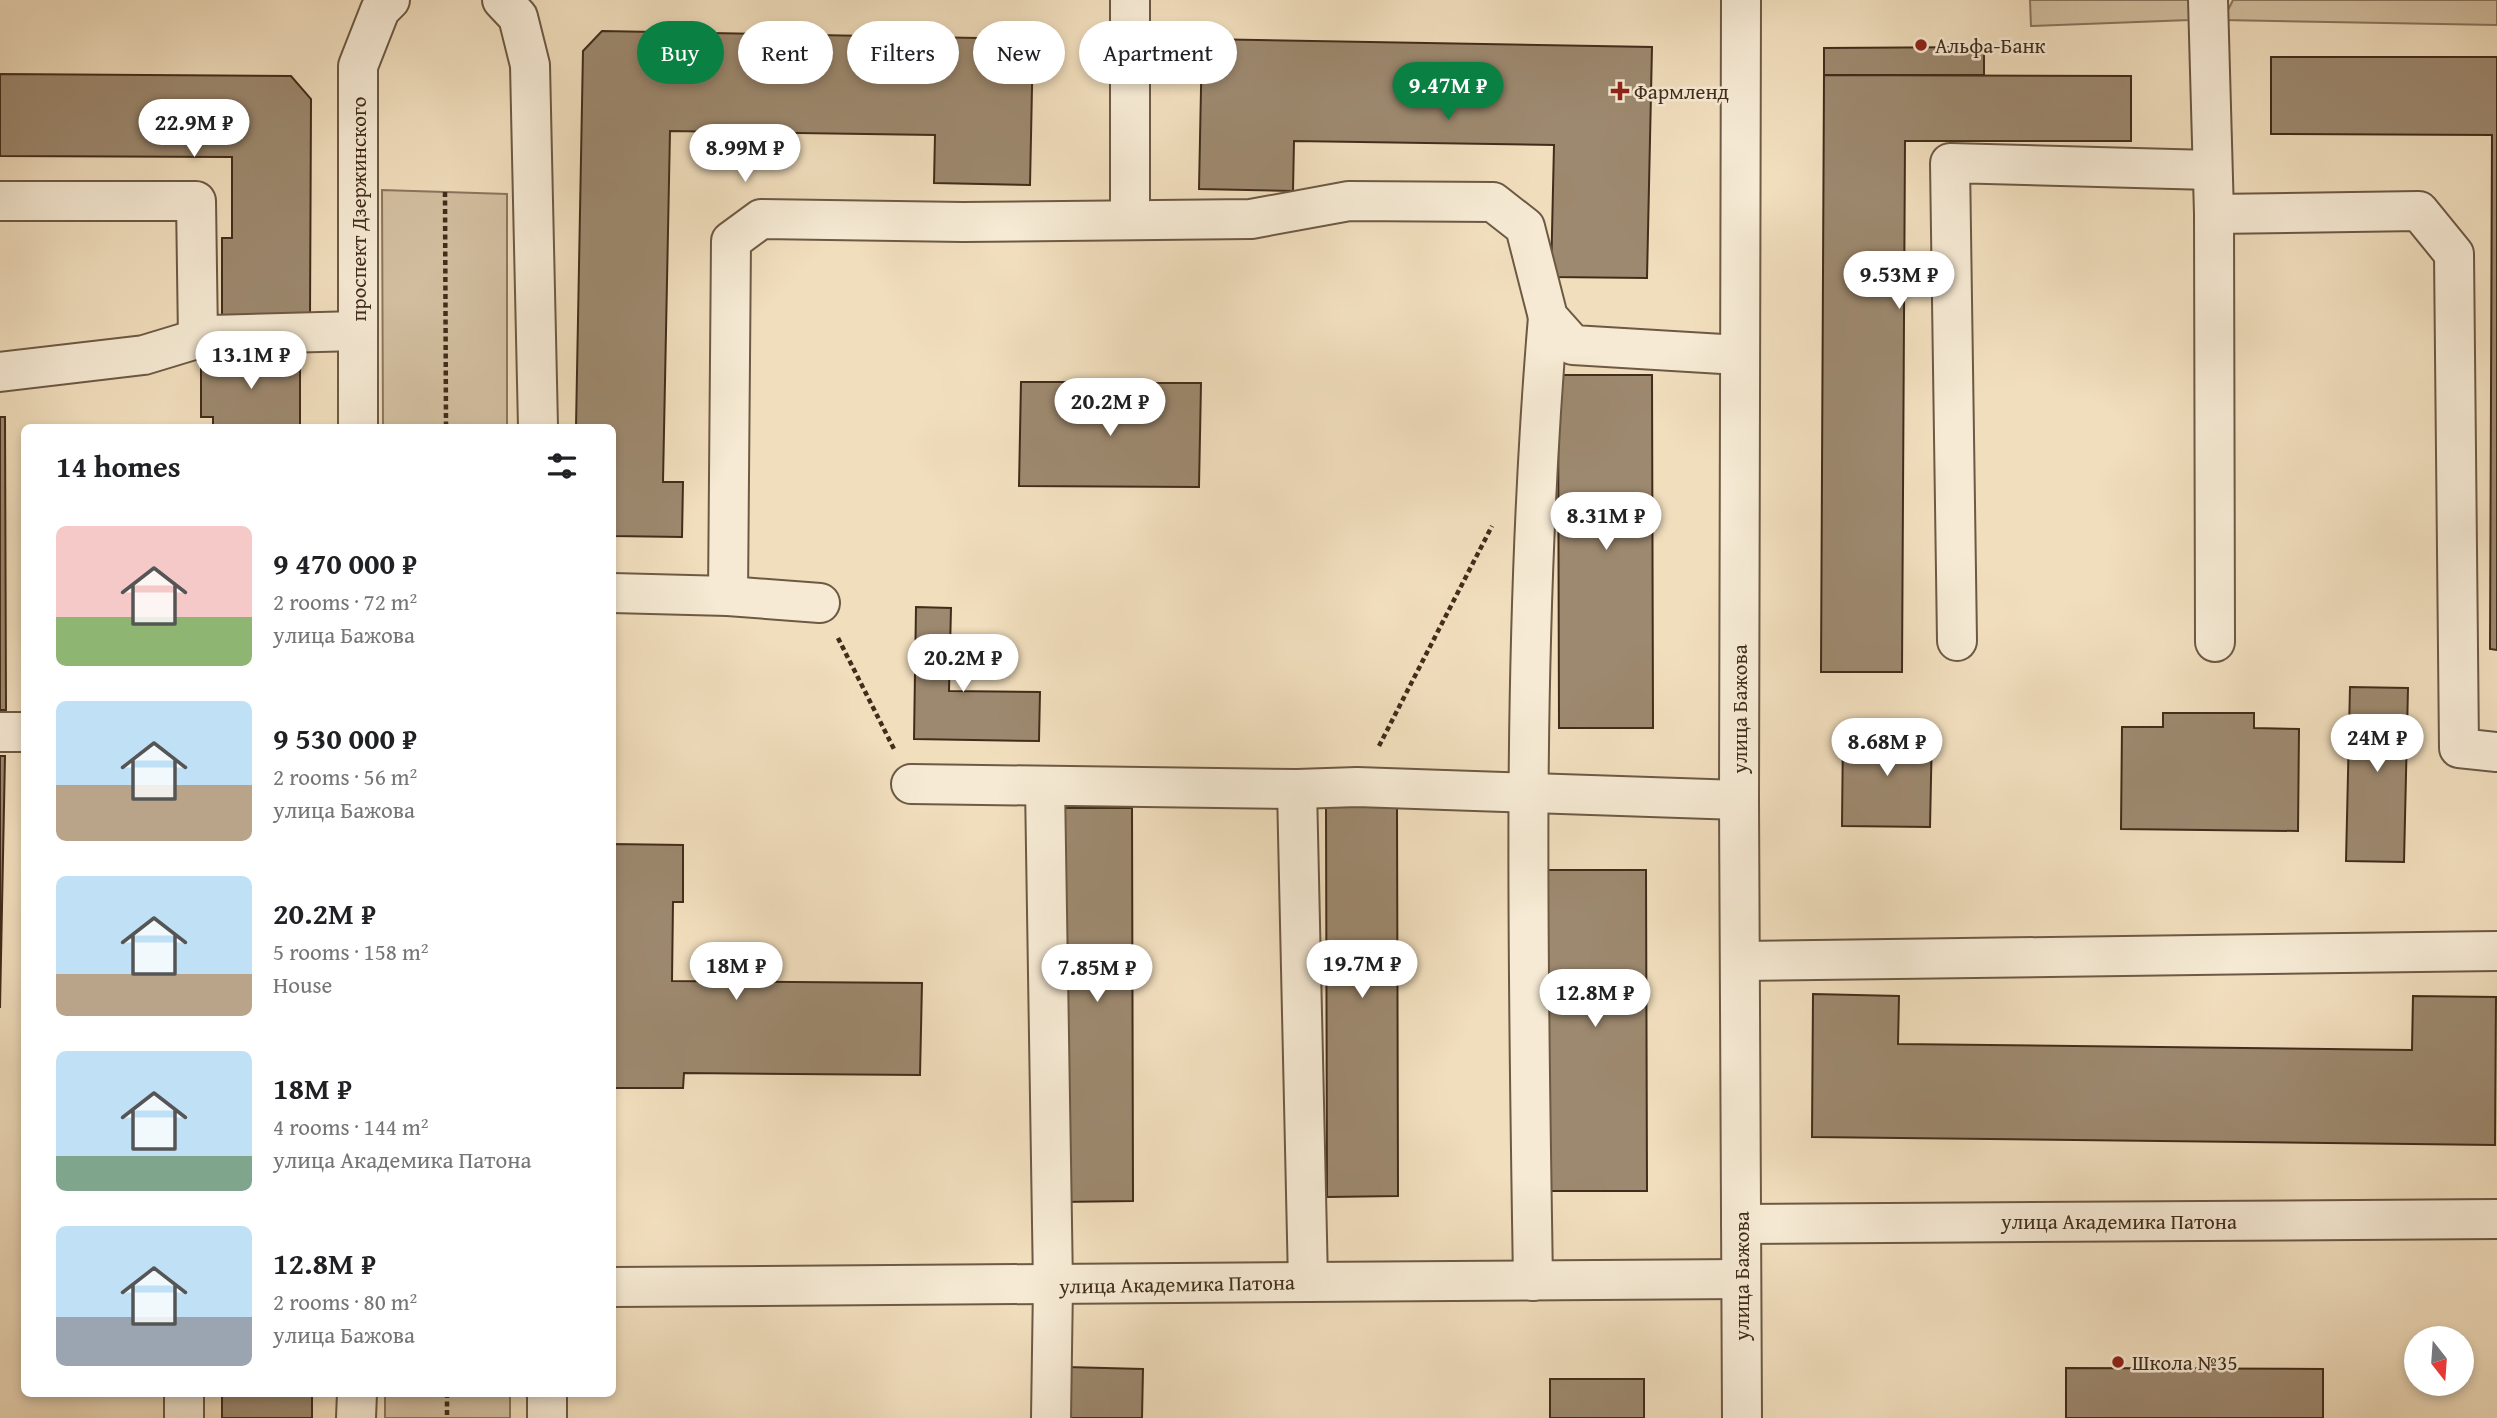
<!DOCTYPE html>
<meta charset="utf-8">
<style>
:root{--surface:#fff;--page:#f6f6f6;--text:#202124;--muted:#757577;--accent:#0b8043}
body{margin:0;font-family:"Gentium Book Plus",serif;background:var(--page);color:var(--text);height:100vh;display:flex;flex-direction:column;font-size:26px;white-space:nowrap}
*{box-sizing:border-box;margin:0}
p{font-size:23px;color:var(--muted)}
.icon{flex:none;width:38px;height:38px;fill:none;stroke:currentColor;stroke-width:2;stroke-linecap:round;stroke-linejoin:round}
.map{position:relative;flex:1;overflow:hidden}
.details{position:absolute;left:21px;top:424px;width:595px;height:973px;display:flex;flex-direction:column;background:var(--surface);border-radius:10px;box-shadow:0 4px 10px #0003}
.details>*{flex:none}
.banner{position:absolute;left:637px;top:21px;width:665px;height:63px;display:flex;gap:14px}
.needle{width:46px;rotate:163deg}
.controls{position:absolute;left:2404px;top:1326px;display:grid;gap:14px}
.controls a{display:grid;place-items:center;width:70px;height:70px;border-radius:50%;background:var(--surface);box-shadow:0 4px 10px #0003;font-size:35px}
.price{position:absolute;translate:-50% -60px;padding:0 16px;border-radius:24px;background:#fff;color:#222;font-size:23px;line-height:46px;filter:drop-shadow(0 2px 4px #0008)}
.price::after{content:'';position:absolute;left:50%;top:42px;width:21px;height:16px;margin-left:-10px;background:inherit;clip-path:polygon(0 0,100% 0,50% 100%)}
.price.selected{background:var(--accent);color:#fff}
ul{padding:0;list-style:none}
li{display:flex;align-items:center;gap:21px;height:175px;padding:0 35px}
li span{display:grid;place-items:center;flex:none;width:196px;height:140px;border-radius:10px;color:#555}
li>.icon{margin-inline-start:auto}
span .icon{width:84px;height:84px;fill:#fffc;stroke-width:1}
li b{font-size:30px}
h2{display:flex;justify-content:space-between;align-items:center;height:84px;padding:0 35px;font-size:30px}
.tag{padding:0 24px;border-radius:32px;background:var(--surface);box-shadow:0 4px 10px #0003;font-size:24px;line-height:63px}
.tag.selected{background:var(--accent);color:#fff}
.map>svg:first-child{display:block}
.green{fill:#d3c0a1;stroke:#8a765e;stroke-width:2}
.building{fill:#9d896f;stroke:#412d1b;stroke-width:2}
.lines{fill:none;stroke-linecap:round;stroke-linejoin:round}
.minor-casing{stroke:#6d5944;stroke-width:42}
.path{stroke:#412d1b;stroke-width:4.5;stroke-dasharray:5 3.5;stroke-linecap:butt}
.minor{stroke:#f6ead4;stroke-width:38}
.poi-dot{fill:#8f2418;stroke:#f6ead4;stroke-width:2.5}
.labels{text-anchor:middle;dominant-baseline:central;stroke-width:5;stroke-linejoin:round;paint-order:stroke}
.poi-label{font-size:21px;fill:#412d1b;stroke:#f6ead4;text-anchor:start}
.street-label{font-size:21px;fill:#412d1b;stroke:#f6ead4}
</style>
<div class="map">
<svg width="2497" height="1418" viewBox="0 0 2497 1418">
<rect width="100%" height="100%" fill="#f1debd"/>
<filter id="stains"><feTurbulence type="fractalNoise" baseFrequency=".00286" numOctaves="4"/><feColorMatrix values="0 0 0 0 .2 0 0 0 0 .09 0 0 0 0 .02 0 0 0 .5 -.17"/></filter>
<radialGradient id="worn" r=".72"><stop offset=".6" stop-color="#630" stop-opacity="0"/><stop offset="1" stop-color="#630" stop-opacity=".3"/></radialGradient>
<!-- green -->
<g class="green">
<polygon points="2030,0 2189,0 2189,20 2031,26"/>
<polygon points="2233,0 2497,0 2497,25 2223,20"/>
<polygon points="382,190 507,194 507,427 383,427"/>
<rect x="385" y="1393" width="125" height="25"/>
</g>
<!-- building -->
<g class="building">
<polygon points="602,31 1033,39 1030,185 934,183 935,135 670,131 663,482 683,482 682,537 612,536 612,427 576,427 583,51"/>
<polygon points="1202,39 1652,47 1647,278 1551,277 1554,145 1294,141 1293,191 1199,189"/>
<polygon points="1984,47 1984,75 1824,75 1824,48"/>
<polygon points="2271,57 2497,57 2497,650 2490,649 2492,135 2271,134"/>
<polygon points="0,74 291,76 311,99 310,318 222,318 222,238 232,238 232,157 0,156"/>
<polygon points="1824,75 2131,76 2131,141 1905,141 1902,672 1821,672"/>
<polygon points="201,355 300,356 300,427 213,427 213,417 201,417"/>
<polygon points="1558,375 1652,375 1653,728 1559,728"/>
<polygon points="1021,382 1073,382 1073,400 1149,401 1149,383 1201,383 1199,487 1019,486"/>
<polygon points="0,417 5,417 6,710 0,710"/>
<polygon points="916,607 951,608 949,691 1040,692 1039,741 914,739"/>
<polygon points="2350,687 2408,688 2404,862 2346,861"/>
<polygon points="2163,713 2254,713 2254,728 2299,729 2298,831 2121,829 2122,727 2163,727"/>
<polygon points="1843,730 1932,731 1930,827 1842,826"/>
<polygon points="0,756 5,756 0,1008"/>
<polygon points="1326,804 1397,804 1398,1196 1327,1197"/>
<polygon points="1060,808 1132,808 1133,1201 1062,1202"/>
<polygon points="612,844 683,845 683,902 673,902 672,981 922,983 920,1075 684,1073 683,1088 615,1088"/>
<polygon points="1540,870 1646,870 1647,1191 1546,1191"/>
<polygon points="1813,994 1899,996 1898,1044 2412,1050 2413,996 2496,997 2495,1145 1812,1137"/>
<polygon points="1066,1367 1143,1369 1142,1418 1065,1418"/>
<polygon points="2066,1368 2323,1369 2323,1418 2066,1418"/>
<rect x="1550" y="1379" width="94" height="39"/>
<rect x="222" y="1393" width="90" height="25"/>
</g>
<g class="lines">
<defs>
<g id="minor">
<polyline points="502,0 518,17 530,65 538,427"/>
<polyline points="1741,0 1739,800 1742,1418"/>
<polyline points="2208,0 2214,214 2419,211 2454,254 2459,748 2497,752"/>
<polyline points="0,201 196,201 198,338"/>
<polyline points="2214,214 2215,642"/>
<polyline points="1130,220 1130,0"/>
<polyline points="0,372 144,355 210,335 358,331"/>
<polyline points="358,427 358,66 380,10 390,0"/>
<polyline points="612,593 728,596 820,603"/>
<polyline points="728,596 731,241 761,219 963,222 1251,219 1349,201 1493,202 1525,227 1548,317 1573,345 1739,355"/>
<polyline points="1957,641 1950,163 2211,170"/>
<polyline points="0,732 24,732"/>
<polyline points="911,784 1297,789 1357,787 1739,800"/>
<polyline points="1045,786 1053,1285 1051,1418"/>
<polyline points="1297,789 1308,1282"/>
<polyline points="1741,961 2497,951"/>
<polyline points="1741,1224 2497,1219"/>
<path d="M1533,1281C1528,959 1521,638 1548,317"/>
<polyline points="612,1287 1741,1279"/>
<polyline points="184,1418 184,1393"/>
<polyline points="356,1418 357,1393"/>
<polyline points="547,1418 547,1393"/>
</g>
</defs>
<!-- minor casing -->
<use href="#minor" class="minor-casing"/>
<!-- path -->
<g class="path">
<polyline points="445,192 446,427"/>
<polyline points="838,638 894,749"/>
<polyline points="1379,746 1492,526"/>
<polyline points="447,1393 447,1418"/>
</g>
<!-- minor -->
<use href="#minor" class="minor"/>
</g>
<!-- markers -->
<g class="poi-dot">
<circle cx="1921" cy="45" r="7"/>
<path d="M1616.5 80.5h7v7h7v7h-7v7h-7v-7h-7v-7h7z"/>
<circle cx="2118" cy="1362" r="7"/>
</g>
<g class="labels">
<!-- poi labels -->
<g class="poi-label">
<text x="1935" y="45">Альфа-Банк</text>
<text x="1634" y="91">Фармленд</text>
<text x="2132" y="1362">Школа №35</text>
</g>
<!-- street labels -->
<g class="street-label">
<text transform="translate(358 209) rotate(-90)">проспект Дзержинского</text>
<text transform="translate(1739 709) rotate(-90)">улица Бажова</text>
<text x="2119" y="1221">улица Академика Патона</text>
<text transform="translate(1741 1276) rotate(-90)">улица Бажова</text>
<text transform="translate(1177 1284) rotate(-1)">улица Академика Патона</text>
</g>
</g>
<rect width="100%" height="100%" filter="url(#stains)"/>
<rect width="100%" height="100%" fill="url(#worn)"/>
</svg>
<div class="controls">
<a><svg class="needle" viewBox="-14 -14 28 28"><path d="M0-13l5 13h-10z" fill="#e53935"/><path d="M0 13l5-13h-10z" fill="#757577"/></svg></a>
</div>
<b class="price selected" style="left:1448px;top:122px">9.47M ₽</b>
<b class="price" style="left:194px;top:159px">22.9M ₽</b>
<b class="price" style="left:745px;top:184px">8.99M ₽</b>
<b class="price" style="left:1899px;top:311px">9.53M ₽</b>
<b class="price" style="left:251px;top:391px">13.1M ₽</b>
<b class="price" style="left:1110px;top:438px">20.2M ₽</b>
<b class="price" style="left:1606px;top:552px">8.31M ₽</b>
<b class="price" style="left:963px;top:694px">20.2M ₽</b>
<b class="price" style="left:2377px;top:774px">24M ₽</b>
<b class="price" style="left:1887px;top:778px">8.68M ₽</b>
<b class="price" style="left:1362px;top:1000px">19.7M ₽</b>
<b class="price" style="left:736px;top:1002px">18M ₽</b>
<b class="price" style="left:1097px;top:1004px">7.85M ₽</b>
<b class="price" style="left:1595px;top:1029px">12.8M ₽</b>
<div class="banner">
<a class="tag selected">Buy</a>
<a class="tag">Rent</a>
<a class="tag">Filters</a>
<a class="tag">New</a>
<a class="tag">Apartment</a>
</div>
<section class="details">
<h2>14 homes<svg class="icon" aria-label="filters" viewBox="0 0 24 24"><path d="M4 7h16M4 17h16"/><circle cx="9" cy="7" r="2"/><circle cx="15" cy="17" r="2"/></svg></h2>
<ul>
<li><span style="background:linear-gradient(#f6c9c9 65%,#8fb573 0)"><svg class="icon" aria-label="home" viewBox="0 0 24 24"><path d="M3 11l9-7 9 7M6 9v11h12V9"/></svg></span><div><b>9 470 000 ₽</b><p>2 rooms · 72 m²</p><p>улица Бажова</p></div></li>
<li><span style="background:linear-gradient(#bfe0f5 60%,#b9a48a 0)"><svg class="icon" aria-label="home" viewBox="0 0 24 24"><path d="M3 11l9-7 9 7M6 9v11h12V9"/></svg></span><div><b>9 530 000 ₽</b><p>2 rooms · 56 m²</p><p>улица Бажова</p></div></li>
<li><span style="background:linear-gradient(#bfe0f5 70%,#b9a48a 0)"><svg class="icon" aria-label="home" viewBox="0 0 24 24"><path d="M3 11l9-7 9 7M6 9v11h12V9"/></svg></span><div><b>20.2M ₽</b><p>5 rooms · 158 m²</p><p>House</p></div></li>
<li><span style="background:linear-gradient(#bfe0f5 75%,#7fa58c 0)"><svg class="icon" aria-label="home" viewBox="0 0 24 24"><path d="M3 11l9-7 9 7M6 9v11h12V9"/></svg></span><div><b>18M ₽</b><p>4 rooms · 144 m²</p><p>улица Академика Патона</p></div></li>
<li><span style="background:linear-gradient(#bfe0f5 65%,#9aa5b1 0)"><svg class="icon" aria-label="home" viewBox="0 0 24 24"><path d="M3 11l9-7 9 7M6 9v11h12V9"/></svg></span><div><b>12.8M ₽</b><p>2 rooms · 80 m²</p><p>улица Бажова</p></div></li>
</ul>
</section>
</div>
